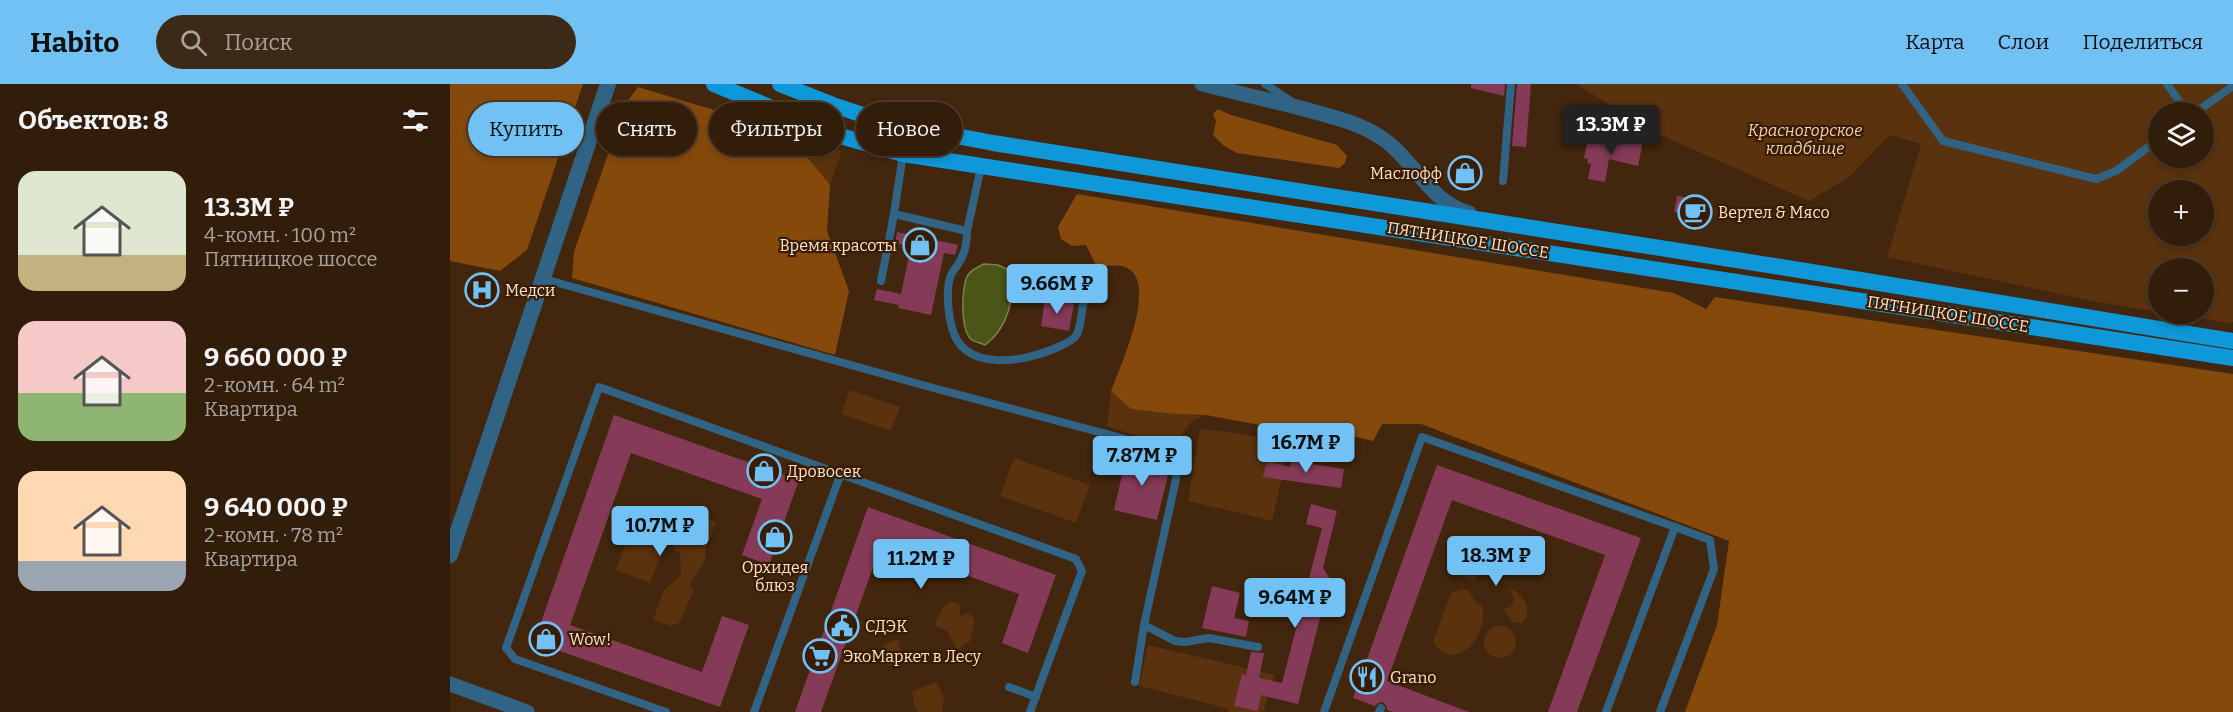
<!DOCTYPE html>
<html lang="ru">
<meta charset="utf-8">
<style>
:root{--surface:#321c0a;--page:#3d2918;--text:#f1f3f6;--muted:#a8a19c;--line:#4d3a2b;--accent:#71c1f5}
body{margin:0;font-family:Bitter,serif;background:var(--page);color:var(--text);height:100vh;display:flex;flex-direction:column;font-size:22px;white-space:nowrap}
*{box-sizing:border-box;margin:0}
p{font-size:20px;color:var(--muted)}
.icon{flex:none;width:33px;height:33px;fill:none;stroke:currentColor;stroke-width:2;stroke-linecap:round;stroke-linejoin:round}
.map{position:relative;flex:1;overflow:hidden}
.sheet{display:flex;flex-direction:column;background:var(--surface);width:450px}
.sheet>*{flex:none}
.top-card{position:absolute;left:18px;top:18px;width:570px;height:54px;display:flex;gap:12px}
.fabs{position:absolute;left:1698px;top:18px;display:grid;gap:12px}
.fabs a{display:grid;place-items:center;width:66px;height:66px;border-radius:50%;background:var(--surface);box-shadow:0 3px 9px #0003,0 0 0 2px var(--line);font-size:30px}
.price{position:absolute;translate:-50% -51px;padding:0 14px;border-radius:6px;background:var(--accent);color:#111;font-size:20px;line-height:39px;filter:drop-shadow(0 2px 3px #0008)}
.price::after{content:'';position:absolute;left:50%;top:36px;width:18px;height:14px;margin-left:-9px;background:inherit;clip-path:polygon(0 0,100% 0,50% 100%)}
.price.active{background:#222;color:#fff}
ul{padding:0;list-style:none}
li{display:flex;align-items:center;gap:18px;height:150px;padding:0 18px}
li span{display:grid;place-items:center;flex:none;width:168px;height:120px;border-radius:18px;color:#555}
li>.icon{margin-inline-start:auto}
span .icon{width:72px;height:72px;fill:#fffc;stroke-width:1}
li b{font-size:26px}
h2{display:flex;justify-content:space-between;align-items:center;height:72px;padding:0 18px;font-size:26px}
.tag{padding:0 21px;border-radius:27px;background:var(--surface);box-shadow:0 3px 9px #0003,0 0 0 2px var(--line);font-size:21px;line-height:54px}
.tag.active{background:var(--accent);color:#111}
header{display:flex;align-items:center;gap:36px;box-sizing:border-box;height:84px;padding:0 30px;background:var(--accent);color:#111}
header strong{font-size:28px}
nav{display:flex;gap:33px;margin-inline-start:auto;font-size:21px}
.search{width:420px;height:54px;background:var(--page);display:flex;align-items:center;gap:15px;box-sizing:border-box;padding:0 21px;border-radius:33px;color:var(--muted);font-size:22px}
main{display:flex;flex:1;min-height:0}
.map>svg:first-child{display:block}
.green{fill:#5a320e;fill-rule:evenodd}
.forest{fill:#85490b}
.water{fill:#4a5517;stroke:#80804e;stroke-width:1.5}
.building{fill:#853b57}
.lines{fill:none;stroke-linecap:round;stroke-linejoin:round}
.service{stroke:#316484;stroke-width:8}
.minor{stroke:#316484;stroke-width:15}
.tertiary{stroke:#316484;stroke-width:16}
.primary{stroke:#0e98d9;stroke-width:16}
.labels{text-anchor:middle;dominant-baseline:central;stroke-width:4.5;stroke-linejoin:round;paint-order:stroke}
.park-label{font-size:16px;font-style:italic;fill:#f5d1b6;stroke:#381c03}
.poi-label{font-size:16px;fill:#fde3d0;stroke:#381c03;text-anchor:start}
.street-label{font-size:16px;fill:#fde3d0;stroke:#381c03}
</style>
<header>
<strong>Habito</strong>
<div class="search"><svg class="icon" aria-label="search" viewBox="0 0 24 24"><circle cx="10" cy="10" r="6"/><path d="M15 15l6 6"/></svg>Поиск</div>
<nav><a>Карта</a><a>Слои</a><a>Поделиться</a></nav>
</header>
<main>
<section class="sheet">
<h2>Объектов: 8<svg class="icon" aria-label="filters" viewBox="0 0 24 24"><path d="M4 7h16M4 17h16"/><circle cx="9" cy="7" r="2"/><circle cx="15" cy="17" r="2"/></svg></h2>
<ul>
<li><span style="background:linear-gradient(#dfe7d0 70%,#c2b280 0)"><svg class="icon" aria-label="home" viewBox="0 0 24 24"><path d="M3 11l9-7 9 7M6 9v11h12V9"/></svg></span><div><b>13.3M ₽</b><p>4-комн. · 100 m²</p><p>Пятницкое шоссе</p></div></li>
<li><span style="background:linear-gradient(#f6c9c9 60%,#8fb573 0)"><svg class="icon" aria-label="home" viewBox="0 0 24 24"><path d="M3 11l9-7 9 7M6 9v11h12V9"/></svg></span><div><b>9 660 000 ₽</b><p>2-комн. · 64 m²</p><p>Квартира</p></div></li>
<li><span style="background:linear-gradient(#ffd9b3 75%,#9aa5b1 0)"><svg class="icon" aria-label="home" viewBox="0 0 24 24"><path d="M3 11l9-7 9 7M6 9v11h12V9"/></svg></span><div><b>9 640 000 ₽</b><p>2-комн. · 78 m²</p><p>Квартира</p></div></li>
</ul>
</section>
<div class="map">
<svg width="1783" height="628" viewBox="0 0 1783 628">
<rect width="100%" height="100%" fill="#42260d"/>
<!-- green -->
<g class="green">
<path d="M1126,0H1783V238L1778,239L1721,230H1754V184H1708V228L1643,217L1437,173L1471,60L1440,51L1399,93L1359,117L1206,49ZM1708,28H1754V74H1708ZM1708,106H1754V152H1708Z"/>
<polygon points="307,39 392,67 380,101 350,64 317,48"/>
<polygon points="400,306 450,323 441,347 391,330"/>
<polygon points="661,307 681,325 724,330 756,331 742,337 724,361 701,357 657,342"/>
<path d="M750,345C780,349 812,349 838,366L822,437L738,417Z"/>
<polygon points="564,374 640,401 626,439 550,412"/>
<polygon points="238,427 266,438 256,464 255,477 240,499 243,508 229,539 221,542 203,536 214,506 231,491 230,468 224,467 223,458 228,451 233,453"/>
<polygon points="183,439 218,452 200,499 166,486"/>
<polygon points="1020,475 1042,481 1038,491 1029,488 1025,497 1013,493"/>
<path d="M1011,505L1018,506L1025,517L1032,522C1040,552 1004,592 983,558L1001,509Z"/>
<path d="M1060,505C1074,510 1084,527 1072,539L1062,538L1054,526L1062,520L1064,516Z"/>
<polygon points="502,517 510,521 510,532 519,529 525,536 520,557 509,565 507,565 497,547 484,541 494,522"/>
<circle cx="1050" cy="558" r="16"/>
<polygon points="448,555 453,579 448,582 435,581 429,573 430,565 437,559"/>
<polygon points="698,561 825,591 813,628 778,628 779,625 689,602"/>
<polygon points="486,598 494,613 492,628 469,628 465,623 462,607"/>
</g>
<!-- forest -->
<g class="forest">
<polygon points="0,0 133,0 77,166 50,187 0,177"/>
<polygon points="188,3 307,39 317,48 350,64 380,101 377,147 399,207 385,271 122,194 124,168 175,21"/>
<polygon points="768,25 781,31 887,61 897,72 895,79 889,84 787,69 774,62 763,51 766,37 763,30"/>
<path d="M627,110L1224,209L1256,225L1265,213L1783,290V628H1235L1267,541L1279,457L971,340H932L923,357L898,351L862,357L826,344L756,331L724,330L681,325L661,307C670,283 710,196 675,183C668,180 655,182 647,183L636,161L622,162L611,155L608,143Z"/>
</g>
<!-- water -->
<path class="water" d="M534,180L548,181L559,186C567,212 557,245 535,261C532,259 525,258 522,256C510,247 511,202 518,191C522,185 528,183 534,180Z"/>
<!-- building -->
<g class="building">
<polygon points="1021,0 1055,0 1054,12 1021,4"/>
<polygon points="1067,0 1081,0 1076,63 1062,62"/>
<polygon points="1172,53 1193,57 1188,82 1159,75 1155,98 1138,95 1141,80 1137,79 1138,75 1134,74 1138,55 1171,61"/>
<polygon points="1006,80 1027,85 1025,95 1004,91"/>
<polygon points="1227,112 1259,117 1256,134 1224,128"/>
<polygon points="447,148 508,161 505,171 494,169 481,231 448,224 449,221 424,216 427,205 451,210 461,162 445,159"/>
<polygon points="595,215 624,220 619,247 591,242"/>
<polygon points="164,331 349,396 319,481 292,471 312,415 181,369 120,541 252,588 272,532 299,541 270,623 84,558"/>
<polygon points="677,369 713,377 718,391 707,436 664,426"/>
<polygon points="817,377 840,383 841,377 894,385 891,404 813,393"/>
<polygon points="987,381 1191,454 1127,628 1098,628 1155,471 1002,416 937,597 1019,628 943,628 937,626 936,621 933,618 928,619 925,622 903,614"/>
<polygon points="861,420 887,427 873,484 880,495 848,620 811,611 808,627 784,622 792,590 796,591 801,568 814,569 809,594 832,599 872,444 856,440"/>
<polygon points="418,423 606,491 578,569 552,559 569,510 431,461 371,628 345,628"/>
<polygon points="762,502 790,509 784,534 799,537 796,553 752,544"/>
</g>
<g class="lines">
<!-- service -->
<g class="service">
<polyline points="815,0 841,17"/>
<polyline points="1452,0 1493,57 1646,95 1666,87 1708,56"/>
<polyline points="1717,0 1737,28"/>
<polyline points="1746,28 1783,2"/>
<polyline points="1053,97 1061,0"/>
<polyline points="444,130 517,147 531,83"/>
<path d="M517,147C517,161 515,169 507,182C505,185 501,189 500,194C496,208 498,230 502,244C514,289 574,278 606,264C613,261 620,258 625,253C631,246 631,230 633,221"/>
<polyline points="94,195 476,302 679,356 721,369 726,379 726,395 694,541 685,598"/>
<polyline points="431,197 444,130 453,70"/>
<polyline points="694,541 725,557 735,558 759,554 808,563"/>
<polyline points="559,603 586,613"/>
<polyline points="216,628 65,575 56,564 149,303 626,475 632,487 580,628"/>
<polyline points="304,628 391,389"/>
<polyline points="874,628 972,353 1225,443 1156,628"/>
<polyline points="929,628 931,624"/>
<polyline points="1210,628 1264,485 1260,456 1225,443"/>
</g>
<!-- minor -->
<g class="minor">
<path d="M752,0C788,9 823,17 858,26C882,33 906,38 927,51C963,72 977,117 1019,129"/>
<polyline points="0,600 77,628"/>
</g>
<!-- tertiary -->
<polyline class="tertiary" points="0,471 158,0"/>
<!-- primary -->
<g class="primary">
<polyline points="264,0 387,51 453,70 1783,274"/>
<polyline points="330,0 383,21 434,38 543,59 1331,183 1783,257"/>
</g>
</g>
<!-- icons -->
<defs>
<symbol id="shop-ring" viewBox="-11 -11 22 22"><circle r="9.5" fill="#381c03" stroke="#71c1f5" stroke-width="1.5"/><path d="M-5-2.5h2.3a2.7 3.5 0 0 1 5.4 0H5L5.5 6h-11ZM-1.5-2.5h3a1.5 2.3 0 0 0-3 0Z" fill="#71c1f5"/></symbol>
<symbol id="cafe-ring" viewBox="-11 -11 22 22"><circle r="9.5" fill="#381c03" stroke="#71c1f5" stroke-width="1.5"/><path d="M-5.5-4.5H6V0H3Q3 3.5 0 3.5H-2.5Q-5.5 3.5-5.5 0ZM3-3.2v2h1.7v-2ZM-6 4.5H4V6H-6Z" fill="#71c1f5"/></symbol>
<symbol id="hospital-ring" viewBox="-11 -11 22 22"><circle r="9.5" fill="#381c03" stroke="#71c1f5" stroke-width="1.5"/><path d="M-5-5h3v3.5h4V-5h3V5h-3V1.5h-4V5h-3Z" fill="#71c1f5"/></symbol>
<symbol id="civic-ring" viewBox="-11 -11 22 22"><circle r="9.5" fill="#381c03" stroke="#71c1f5" stroke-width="1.5"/><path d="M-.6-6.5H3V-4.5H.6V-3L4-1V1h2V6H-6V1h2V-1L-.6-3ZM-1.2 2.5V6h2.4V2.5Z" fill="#71c1f5"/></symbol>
<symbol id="supermarket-ring" viewBox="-11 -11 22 22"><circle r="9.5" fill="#381c03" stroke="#71c1f5" stroke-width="1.5"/><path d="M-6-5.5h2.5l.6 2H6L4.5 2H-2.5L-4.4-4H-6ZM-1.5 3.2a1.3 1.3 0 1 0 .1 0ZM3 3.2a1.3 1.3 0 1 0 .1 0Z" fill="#71c1f5"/></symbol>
<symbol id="restaurant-ring" viewBox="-11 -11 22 22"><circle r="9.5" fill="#381c03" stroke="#71c1f5" stroke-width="1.5"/><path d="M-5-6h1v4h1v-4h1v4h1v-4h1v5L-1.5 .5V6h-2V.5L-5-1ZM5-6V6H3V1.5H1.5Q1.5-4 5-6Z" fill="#71c1f5"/></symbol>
</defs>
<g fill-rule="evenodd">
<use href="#shop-ring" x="996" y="70" width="38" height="38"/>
<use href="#cafe-ring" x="1226" y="109" width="38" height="38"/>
<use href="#shop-ring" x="451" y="142" width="38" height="38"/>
<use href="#hospital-ring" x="13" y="187" width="38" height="38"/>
<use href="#shop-ring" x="295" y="368" width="38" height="38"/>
<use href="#shop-ring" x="306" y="434" width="38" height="38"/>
<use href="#civic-ring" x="373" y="523" width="38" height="38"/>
<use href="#shop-ring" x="77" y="536" width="38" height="38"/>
<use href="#supermarket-ring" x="351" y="553" width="38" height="38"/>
<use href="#restaurant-ring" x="898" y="574" width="38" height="38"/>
</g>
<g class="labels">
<!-- park labels -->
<g class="park-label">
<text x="1355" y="46">Красногорское<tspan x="1355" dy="18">кладбище</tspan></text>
</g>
<!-- poi labels -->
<g class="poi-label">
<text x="992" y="89" text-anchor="end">Маслофф</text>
<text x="1268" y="128">Вертел &amp; Мясо</text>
<text x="447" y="161" text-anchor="end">Время красоты</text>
<text x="55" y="206">Медси</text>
<text x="337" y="387">Дровосек</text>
<text x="325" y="483" text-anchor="middle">Орхидея<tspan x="325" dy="18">блюз</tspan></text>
<text x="415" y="542">СДЭК</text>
<text x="119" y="555">Wow!</text>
<text x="393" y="572">ЭкоМаркет в Лесу</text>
<text x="940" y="593">Grano</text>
</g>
<!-- street labels -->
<g class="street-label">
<text transform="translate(1018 156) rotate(9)">ПЯТНИЦКОЕ ШОССЕ</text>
<text transform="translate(1498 230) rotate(9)">ПЯТНИЦКОЕ ШОССЕ</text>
</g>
</g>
</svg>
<div class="fabs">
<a><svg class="icon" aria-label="layers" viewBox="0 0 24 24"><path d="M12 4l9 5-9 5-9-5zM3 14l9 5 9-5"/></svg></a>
<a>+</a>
<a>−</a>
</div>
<b class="price active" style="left:1161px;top:72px">13.3M ₽</b>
<b class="price" style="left:607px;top:231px">9.66M ₽</b>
<b class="price" style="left:856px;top:390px">16.7M ₽</b>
<b class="price" style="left:692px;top:403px">7.87M ₽</b>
<b class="price" style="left:210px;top:473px">10.7M ₽</b>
<b class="price" style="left:1046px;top:503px">18.3M ₽</b>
<b class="price" style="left:471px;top:506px">11.2M ₽</b>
<b class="price" style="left:845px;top:545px">9.64M ₽</b>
<div class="top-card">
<a class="tag active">Купить</a>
<a class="tag">Снять</a>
<a class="tag">Фильтры</a>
<a class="tag">Новое</a>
</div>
</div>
</main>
